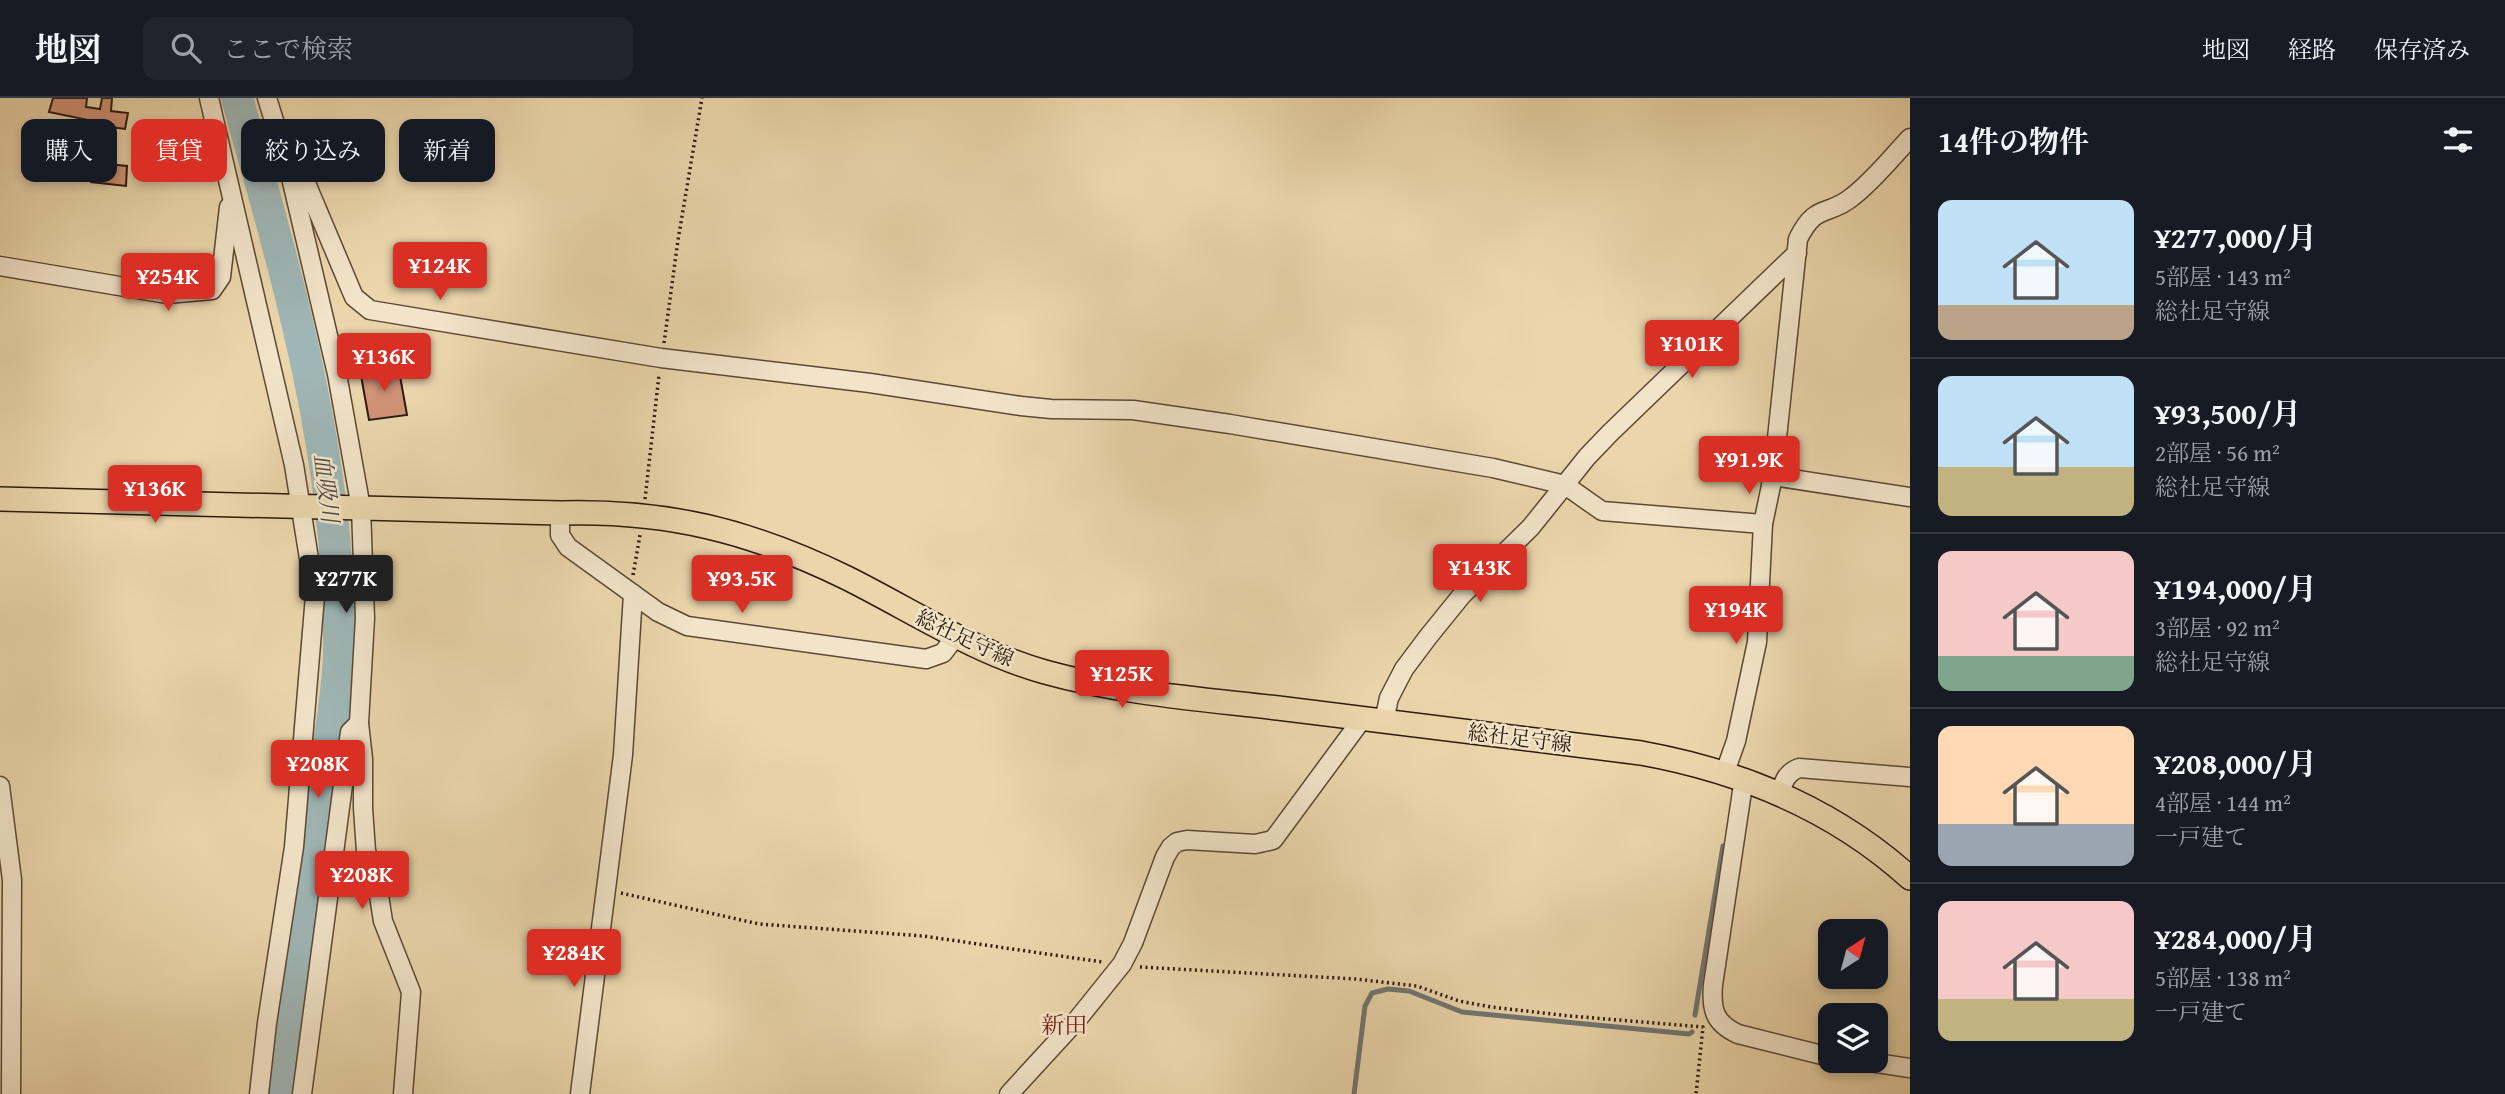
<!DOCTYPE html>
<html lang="ja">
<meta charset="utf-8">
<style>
:root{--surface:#171b24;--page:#20242c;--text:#f1f3f6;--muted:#9ea1a6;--line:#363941;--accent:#d93025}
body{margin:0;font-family:"Gentium Book Plus","Noto Serif JP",serif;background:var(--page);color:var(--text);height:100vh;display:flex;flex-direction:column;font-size:26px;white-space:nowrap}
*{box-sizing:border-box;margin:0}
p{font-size:23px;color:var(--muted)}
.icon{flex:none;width:38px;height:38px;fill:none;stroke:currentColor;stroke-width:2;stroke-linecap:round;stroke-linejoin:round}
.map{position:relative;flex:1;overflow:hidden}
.panel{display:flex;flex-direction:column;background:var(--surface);width:595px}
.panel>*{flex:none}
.top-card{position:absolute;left:21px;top:21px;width:665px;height:63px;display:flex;gap:14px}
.needle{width:46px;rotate:36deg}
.buttons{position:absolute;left:1818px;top:821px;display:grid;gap:14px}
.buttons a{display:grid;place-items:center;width:70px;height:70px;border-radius:14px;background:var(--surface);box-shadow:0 4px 10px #0003;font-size:35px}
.price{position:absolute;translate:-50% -60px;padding:0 16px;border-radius:7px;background:var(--accent);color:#fff;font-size:23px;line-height:46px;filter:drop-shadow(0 2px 4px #0008)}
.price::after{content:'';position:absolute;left:50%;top:42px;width:21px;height:16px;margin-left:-10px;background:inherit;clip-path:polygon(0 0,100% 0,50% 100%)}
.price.active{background:#222;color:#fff}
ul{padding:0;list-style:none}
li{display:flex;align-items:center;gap:21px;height:175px;padding:0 28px}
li+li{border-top:2px solid var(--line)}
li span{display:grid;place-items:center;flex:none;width:196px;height:140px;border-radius:14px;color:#555}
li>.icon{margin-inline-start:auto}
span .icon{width:84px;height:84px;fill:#fffc;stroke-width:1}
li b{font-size:30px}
h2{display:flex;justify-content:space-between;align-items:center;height:84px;padding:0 28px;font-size:30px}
.chip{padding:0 24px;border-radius:14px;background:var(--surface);box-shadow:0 4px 10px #0003;font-size:24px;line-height:63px}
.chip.active{background:var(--accent);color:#fff}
header{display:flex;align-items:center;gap:42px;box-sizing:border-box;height:98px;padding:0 35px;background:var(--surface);border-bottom:2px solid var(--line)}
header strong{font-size:33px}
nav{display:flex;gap:38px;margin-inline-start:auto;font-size:24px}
.search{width:490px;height:63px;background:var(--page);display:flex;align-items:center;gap:18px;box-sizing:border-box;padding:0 24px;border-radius:14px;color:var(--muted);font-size:26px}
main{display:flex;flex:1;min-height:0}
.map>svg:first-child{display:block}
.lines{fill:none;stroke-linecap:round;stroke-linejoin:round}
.stream{stroke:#717772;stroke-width:5}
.river{stroke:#9fb6b6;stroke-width:32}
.building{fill:#d19378;stroke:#2c190d;stroke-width:2}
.minor-casing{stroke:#5c4835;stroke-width:21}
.major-casing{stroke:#2c190d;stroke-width:26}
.path{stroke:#2c190d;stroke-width:3.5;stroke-dasharray:2 3.5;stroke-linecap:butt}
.minor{stroke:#f2e4c9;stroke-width:18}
.major{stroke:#ebd6ac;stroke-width:23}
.labels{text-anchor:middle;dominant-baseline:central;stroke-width:5;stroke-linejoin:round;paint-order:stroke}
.street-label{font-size:21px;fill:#2c190d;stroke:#f2e4c9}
.water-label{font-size:23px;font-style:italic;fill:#4e4840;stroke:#f2e4c9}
.neighbourhood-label{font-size:23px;fill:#7a1f14;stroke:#f2e4c9}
</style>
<header>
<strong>地図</strong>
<div class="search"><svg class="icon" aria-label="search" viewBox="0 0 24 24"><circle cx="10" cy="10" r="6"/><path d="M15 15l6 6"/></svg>ここで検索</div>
<nav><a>地図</a><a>経路</a><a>保存済み</a></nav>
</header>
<main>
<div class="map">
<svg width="1910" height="996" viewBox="0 0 1910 996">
<rect width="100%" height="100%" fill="#ebd6ac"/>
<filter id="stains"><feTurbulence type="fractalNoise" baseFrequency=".00286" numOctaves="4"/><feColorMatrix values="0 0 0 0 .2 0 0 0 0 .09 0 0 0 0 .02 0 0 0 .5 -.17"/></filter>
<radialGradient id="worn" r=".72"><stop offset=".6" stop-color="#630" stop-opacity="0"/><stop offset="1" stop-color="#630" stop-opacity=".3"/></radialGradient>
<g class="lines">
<!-- stream -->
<g class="stream">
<polyline points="1695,917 1723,748"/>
<polyline points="1354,996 1365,908 1372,895 1388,891 1409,893 1462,914 1689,936 1692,934"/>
</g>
<!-- river -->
<path class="river" d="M237,0C288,180 342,366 339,555C338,597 329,640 324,681C311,786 295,891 280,996"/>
</g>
<!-- building -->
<g class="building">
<polygon points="53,0 87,0 86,9 100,11 102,0 112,0 111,13 128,15 125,31 110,29 108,66 127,68 126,88 91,84 98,24 49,14"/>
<polygon points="398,267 407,317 369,322 360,272"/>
</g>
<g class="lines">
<defs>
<g id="minor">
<polyline points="209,0 294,367 315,498 294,749 267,925 259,996"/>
<polyline points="267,0 289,71 337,276 361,410 365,520 359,625 363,661 363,710 366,753 377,785 383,823 411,894 403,996"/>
<polyline points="289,71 303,78 354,199 370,212 661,260 870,285 1021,308 1051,311 1133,312 1230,326 1493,370 1565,387 1602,413 1763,426"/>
<polyline points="0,168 167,196 212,192 221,179 229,109"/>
<polyline points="1773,378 1910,399"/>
<polyline points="560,415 560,437 568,449 658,514 687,528 926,561 943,555 955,539"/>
<polyline points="1384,623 1389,600 1404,571 1428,539 1462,497 1531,429 1587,359 1610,335 1797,155"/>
<path d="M1725,674L1736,643L1757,544L1763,426L1773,378L1798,141C1816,104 1828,119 1852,99C1874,82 1891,60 1910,40"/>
<path d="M1744,680L1713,887C1711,911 1714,925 1738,936L1830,959"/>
<polyline points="0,688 12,782 11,996"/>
<path d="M1780,695C1784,683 1786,675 1799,670L1910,679"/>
<polyline points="1857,962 1910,970"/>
<polyline points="302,996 350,634 359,625"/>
<polyline points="580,996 623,657 633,496"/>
<polyline points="1009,996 1077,922 1122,866 1133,845 1165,759 1171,749 1177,744 1187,742 1255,746 1273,742 1363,620"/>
</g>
<path id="major" d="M0,401L560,415C667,412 751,433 847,480C913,513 974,554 1045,574C1120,595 1201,601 1278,610C1399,625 1520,640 1641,655C1740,673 1834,711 1910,780"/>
</defs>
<!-- minor casing -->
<use href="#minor" class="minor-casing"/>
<!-- major casing -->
<use href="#major" class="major-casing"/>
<!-- path -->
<g class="path">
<polyline points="664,245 678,142 702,0"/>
<polyline points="645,401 659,277"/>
<polyline points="633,477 640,437"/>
<polyline points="621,795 759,826 923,838 1102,864"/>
<polyline points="1140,869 1356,881 1417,888 1459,903 1491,909 1570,918 1703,929 1696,996"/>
</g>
<!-- minor -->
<use href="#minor" class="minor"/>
<!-- major -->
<use href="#major" class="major"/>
</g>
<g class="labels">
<!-- street labels -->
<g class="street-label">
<text transform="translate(965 540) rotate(25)">総社足守線</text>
<text transform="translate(1520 640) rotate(7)">総社足守線</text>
</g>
<!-- water labels -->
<g class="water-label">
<text transform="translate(327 390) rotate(83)">血吸川</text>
</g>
<!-- neighbourhood labels -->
<g class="neighbourhood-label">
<text x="1064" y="926">新田</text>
</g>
</g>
<rect width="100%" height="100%" filter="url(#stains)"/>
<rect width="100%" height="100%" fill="url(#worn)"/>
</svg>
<div class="buttons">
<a><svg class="needle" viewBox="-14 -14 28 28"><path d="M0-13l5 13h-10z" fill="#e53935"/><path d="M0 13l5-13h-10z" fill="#9ea1a6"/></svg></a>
<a><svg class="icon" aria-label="layers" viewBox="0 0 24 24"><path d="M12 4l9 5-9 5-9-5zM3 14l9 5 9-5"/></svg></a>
</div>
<b class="price" style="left:440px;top:204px">¥124K</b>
<b class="price" style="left:168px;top:215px">¥254K</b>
<b class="price" style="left:1692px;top:282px">¥101K</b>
<b class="price" style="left:384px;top:295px">¥136K</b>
<b class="price" style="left:1749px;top:398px">¥91.9K</b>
<b class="price" style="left:155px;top:427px">¥136K</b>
<b class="price" style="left:1480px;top:506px">¥143K</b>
<b class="price active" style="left:346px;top:517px">¥277K</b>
<b class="price" style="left:742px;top:517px">¥93.5K</b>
<b class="price" style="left:1736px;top:548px">¥194K</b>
<b class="price" style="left:1122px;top:612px">¥125K</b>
<b class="price" style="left:318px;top:702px">¥208K</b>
<b class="price" style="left:362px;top:813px">¥208K</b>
<b class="price" style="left:574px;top:891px">¥284K</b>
<div class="top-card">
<a class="chip">購入</a>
<a class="chip active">賃貸</a>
<a class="chip">絞り込み</a>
<a class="chip">新着</a>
</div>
</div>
<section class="panel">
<h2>14件の物件<svg class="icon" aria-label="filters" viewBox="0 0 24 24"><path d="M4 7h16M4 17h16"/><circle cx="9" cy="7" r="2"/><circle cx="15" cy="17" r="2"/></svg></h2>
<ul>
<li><span style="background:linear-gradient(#bfe0f5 75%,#b9a48a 0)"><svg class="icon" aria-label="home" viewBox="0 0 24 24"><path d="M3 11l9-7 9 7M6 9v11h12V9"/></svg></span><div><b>¥277,000/月</b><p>5部屋 · 143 m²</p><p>総社足守線</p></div></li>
<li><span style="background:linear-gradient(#bfe0f5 65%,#c2b280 0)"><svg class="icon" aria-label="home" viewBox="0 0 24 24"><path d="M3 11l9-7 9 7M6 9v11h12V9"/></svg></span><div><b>¥93,500/月</b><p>2部屋 · 56 m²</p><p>総社足守線</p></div></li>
<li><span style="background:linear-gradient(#f6c9c9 75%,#7fa58c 0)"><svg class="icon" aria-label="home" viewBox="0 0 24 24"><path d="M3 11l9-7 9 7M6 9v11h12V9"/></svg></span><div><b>¥194,000/月</b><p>3部屋 · 92 m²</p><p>総社足守線</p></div></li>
<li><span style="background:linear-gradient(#ffd9b3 70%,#9aa5b1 0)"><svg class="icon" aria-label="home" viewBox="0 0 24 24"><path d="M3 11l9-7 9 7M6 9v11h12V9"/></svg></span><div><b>¥208,000/月</b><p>4部屋 · 144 m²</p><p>一戸建て</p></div></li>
<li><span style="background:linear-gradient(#f6c9c9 70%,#c2b280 0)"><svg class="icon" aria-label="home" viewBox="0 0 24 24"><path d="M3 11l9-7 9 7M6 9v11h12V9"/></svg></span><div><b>¥284,000/月</b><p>5部屋 · 138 m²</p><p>一戸建て</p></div></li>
</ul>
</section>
</main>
